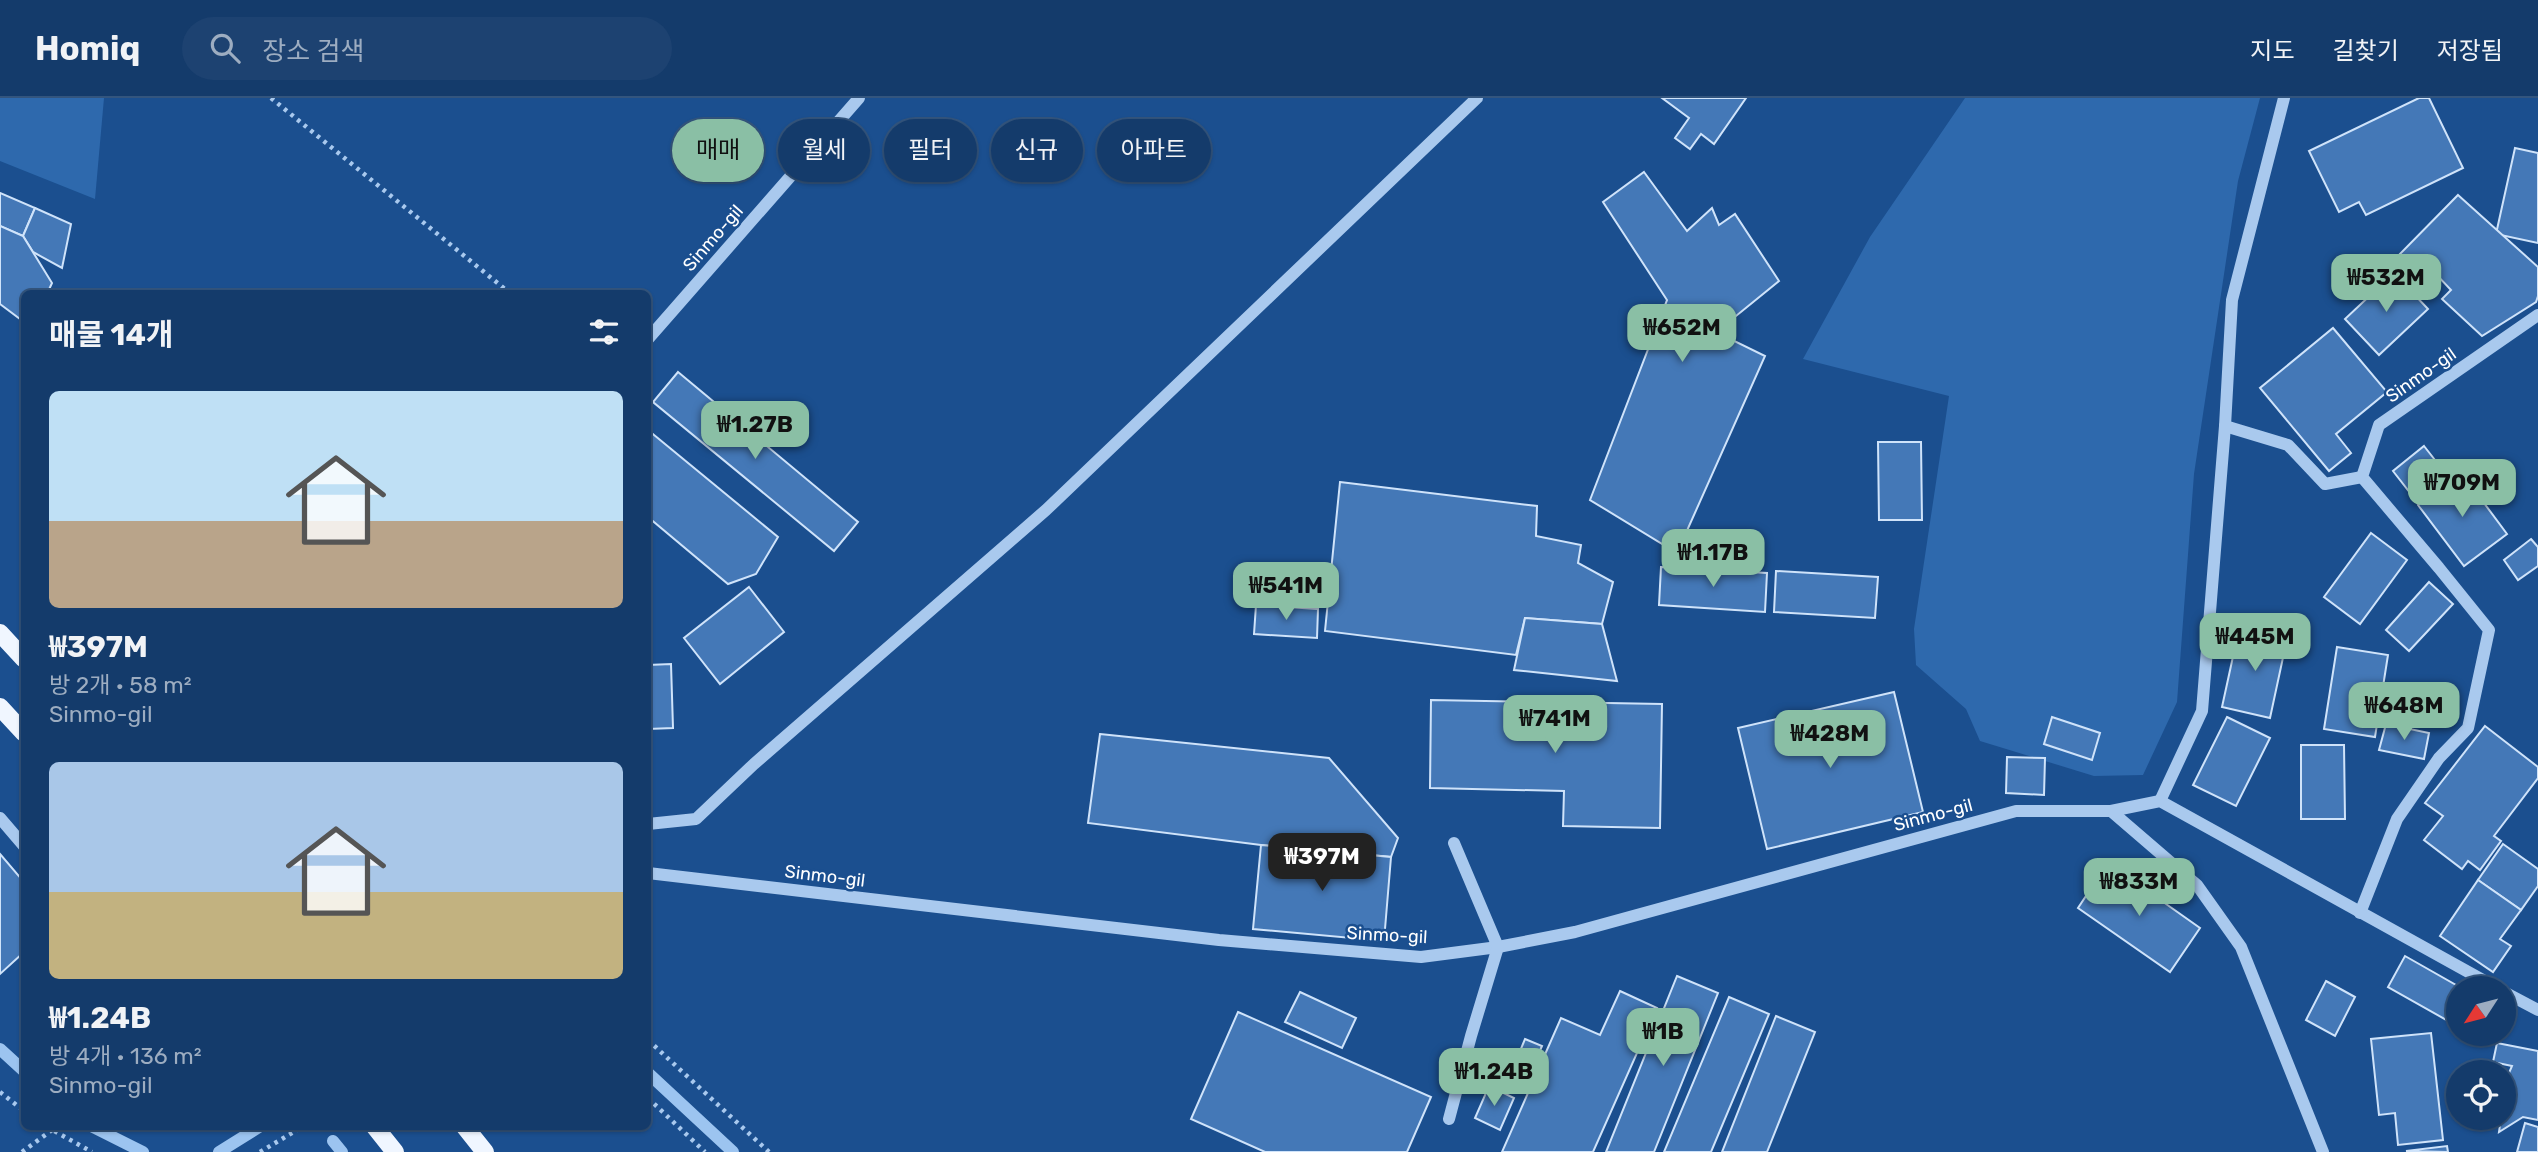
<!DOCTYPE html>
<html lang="ko">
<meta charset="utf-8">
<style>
:root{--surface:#143b6b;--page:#1d4271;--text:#f1f3f6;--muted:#9dadc1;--line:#33557e;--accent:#8abfa5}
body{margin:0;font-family:Rubik,"Noto Sans KR",sans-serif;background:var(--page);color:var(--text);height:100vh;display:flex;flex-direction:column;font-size:26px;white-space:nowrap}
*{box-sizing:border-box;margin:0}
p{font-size:23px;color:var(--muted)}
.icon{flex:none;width:38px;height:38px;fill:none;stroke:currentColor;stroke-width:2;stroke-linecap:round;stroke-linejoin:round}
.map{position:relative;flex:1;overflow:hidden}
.sheet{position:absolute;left:21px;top:192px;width:630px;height:840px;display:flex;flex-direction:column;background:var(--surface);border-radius:10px;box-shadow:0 2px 5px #0004,0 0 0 2px var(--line)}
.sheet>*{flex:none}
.banner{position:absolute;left:672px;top:21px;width:665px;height:63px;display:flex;gap:14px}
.needle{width:46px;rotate:234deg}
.controls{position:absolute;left:2446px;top:878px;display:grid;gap:14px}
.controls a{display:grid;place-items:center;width:70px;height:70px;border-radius:50%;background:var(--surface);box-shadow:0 2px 5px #0004,0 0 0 2px var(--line);font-size:35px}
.price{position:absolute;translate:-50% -60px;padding:0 16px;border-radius:14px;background:var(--accent);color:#111;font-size:23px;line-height:46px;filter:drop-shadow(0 2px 4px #0008)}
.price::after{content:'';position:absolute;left:50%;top:42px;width:21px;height:16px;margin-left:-10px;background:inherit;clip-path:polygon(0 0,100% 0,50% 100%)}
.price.selected{background:#222;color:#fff}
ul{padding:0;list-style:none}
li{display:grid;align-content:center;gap:14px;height:371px;padding:0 28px}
li span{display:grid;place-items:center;height:217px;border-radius:10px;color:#555}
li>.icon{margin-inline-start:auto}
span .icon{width:126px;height:126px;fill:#fffc;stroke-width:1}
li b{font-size:30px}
h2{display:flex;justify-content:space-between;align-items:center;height:84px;padding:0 28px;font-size:30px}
.pill{padding:0 24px;border-radius:32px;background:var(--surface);box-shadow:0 2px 5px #0004,0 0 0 2px var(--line);font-size:24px;line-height:63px}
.pill.selected{background:var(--accent);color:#111}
header{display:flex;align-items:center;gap:42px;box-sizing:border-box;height:98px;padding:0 35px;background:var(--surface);border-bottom:2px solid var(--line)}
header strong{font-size:33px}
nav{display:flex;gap:38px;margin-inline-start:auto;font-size:24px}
.search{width:490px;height:63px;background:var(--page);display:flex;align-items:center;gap:18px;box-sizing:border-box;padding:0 24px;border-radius:38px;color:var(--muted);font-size:26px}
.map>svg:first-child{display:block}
.green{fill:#2e69ad}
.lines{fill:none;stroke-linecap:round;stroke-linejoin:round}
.stream{stroke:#9cc4f0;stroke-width:12}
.building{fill:#4478b7;stroke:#cfe3fa;stroke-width:2}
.path{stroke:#a9c9ee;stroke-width:4.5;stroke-dasharray:3.5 5;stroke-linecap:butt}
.minor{stroke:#a9c9ee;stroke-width:12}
.major{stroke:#f0f6ff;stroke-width:18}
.labels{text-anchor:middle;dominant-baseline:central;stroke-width:5;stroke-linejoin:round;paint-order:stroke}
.street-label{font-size:18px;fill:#fff;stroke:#1b4f8f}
</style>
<header>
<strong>Homiq</strong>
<div class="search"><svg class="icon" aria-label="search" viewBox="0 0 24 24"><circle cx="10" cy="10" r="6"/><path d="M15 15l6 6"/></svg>장소 검색</div>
<nav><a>지도</a><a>길찾기</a><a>저장됨</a></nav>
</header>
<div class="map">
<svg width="2538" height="1054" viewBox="0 0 2538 1054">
<rect width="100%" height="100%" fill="#1b4f8f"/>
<!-- green -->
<g class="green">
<polygon points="0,0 104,0 95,101 0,63"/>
<polygon points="1965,0 2260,0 2238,83 2194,376 2177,604 2143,677 2094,678 1980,643 1966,611 1916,567 1914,531 1949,298 1803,261 1870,139"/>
</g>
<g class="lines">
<!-- stream -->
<g class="stream">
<polyline points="0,951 24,973"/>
<polyline points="648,975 733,1054"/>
<polyline points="93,1029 143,1054"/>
<polyline points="333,1043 342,1054"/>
<polyline points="219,1054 259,1029"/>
</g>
</g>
<!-- building -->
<g class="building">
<polygon points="1662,0 1746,0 1714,46 1701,36 1690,51 1675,40 1689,20"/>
<polygon points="2419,0 2429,0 2463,70 2366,117 2359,104 2339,114 2309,53"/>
<polygon points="2515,50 2538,55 2538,145 2496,136"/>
<polygon points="1644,74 1687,133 1712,110 1719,127 1735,116 1779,183 1731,222 1726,239 1765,258 1677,455 1590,402 1667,202 1603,104"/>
<polygon points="0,95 35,110 23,138 0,128"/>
<polygon points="2458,97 2538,169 2538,198 2536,204 2482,238 2442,201 2451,192 2436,176 2425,185 2397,159"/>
<polygon points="35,110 71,126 62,170 33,154 23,138"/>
<polygon points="0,128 23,138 52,185 47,196 24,196 24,224 0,206"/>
<polygon points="2394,175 2428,211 2379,257 2345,221"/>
<polygon points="2333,230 2387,294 2336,336 2351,355 2329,373 2260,290"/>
<polygon points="678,274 858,424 834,453 653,304"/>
<polygon points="648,332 778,439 756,476 728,486 648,419"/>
<polygon points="1878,344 1921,344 1922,422 1879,422"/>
<polygon points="2424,348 2442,371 2411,396 2393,373"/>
<polygon points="2461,374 2507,436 2464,468 2418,407"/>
<polygon points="1340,384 1537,408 1536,438 1581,447 1578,465 1613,484 1602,526 1525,520 1516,557 1325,533"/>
<polygon points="2371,435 2407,462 2360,526 2324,499"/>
<polygon points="2531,441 2538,449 2538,468 2518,482 2504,462"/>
<polygon points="1661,469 1767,475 1765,514 1659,507"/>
<polygon points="1776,473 1878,479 1875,520 1774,514"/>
<polygon points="2429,484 2453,506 2409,553 2386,532"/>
<polygon points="749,489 784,534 720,586 684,540"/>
<polygon points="1256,507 1318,511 1317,540 1254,536"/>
<polygon points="1525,520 1602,526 1617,583 1514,572"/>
<polygon points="2239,531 2287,541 2270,620 2222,609"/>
<polygon points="2337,549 2388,557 2375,639 2324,631"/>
<polygon points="671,566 673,630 648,631 648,567"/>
<polygon points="1894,594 1923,714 1767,751 1738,630"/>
<polygon points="1431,602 1662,606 1660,730 1563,728 1564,693 1430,690"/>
<polygon points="2052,619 2100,635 2092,662 2044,646"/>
<polygon points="2227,619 2270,640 2236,708 2193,687"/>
<polygon points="2386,626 2429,635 2424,661 2379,652"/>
<polygon points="2485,628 2538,669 2538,680 2494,738 2501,743 2480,772 2468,763 2462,771 2424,742 2443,718 2425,705"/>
<polygon points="1100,636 1329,660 1398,740 1391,759 1261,747 1088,725"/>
<polygon points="2301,647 2344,647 2345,721 2301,721"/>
<polygon points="2007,659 2045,660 2044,697 2006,695"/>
<polygon points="2503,746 2538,771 2538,788 2521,812 2478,782"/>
<polygon points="1261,747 1391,759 1384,843 1253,831"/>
<polygon points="0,756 24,784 24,854 0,876"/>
<polygon points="2108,765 2200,830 2170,874 2078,810"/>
<polygon points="2478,782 2521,812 2500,841 2511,848 2493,874 2440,838"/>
<polygon points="2405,858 2463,891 2459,891 2457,928 2388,889"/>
<polygon points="1677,878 1718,895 1654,1054 1606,1054"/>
<polygon points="2326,883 2355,899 2335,938 2306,922"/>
<polygon points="1620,893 1657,910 1593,1054 1502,1054 1561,920 1600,937"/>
<polygon points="1300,894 1356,920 1342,950 1285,924"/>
<polygon points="1729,899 1769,916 1711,1054 1664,1054"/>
<polygon points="1238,914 1431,999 1407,1054 1265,1054 1191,1021"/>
<polygon points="1776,918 1815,934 1767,1054 1722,1054"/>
<polygon points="2431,935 2443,1042 2398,1047 2395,1015 2379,1017 2371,941"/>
<polygon points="1525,941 1542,948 1524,989 1508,982"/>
<polygon points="2497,945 2538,953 2538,1022 2523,1019 2499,1034 2501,1020 2504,1020 2504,982 2506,982 2512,968 2493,964"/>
<polygon points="1489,988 1514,1000 1500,1032 1475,1020"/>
<polygon points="2525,1025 2538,1029 2538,1054 2517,1054"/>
<polygon points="2447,1048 2448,1054 2406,1053"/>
</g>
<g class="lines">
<!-- path -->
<g class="path">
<polyline points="271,0 511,196"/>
<polyline points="648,942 769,1054"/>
<polyline points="0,994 24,1013"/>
<polyline points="648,1000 705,1054"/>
<polyline points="47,1029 92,1054"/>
<polyline points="22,1054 52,1032"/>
<polyline points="260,1054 302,1029"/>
</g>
<!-- minor -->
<g class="minor">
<polyline points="648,241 859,0"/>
<polyline points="2225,328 2288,347 2325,386 2362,379"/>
<polyline points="2160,703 2202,613 2225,328 2232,202 2284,0"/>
<polyline points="2111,713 2197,787 2241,849 2323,1054"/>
<polyline points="0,720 24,748"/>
<polyline points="648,726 696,721 754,666 1046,412 1477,0"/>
<polyline points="648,775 1219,842 1421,859 1498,849 1575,834 2016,713 2111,713 2160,703 2499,891"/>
<polyline points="2360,815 2397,721 2439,660 2468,630 2489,532 2439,470 2362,379 2379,327 2538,217"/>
<polyline points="2504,894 2538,912"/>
<polyline points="1449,1021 1471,938 1498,849 1454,745"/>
</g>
<!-- major -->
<g class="major">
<polyline points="0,535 24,561"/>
<polyline points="0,609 24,635"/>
<polyline points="375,1029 395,1054"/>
<polyline points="465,1029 485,1054"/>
</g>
</g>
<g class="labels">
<!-- street labels -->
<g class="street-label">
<text transform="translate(713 140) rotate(-49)">Sinmo-gil</text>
<text transform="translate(2421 277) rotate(-35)">Sinmo-gil</text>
<text transform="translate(1933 717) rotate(-15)">Sinmo-gil</text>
<text transform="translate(825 778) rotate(7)">Sinmo-gil</text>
<text transform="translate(1387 837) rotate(3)">Sinmo-gil</text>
</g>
</g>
</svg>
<div class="controls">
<a><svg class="needle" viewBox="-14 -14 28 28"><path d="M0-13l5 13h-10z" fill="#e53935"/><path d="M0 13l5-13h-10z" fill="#9dadc1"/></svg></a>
<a><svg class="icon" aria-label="locate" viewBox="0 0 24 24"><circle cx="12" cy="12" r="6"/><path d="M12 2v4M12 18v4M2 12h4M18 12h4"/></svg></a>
</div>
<b class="price" style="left:2386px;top:216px">₩532M</b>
<b class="price" style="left:1682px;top:266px">₩652M</b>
<b class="price" style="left:755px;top:363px">₩1.27B</b>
<b class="price" style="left:2462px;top:421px">₩709M</b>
<b class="price" style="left:1713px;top:491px">₩1.17B</b>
<b class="price" style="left:1286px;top:524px">₩541M</b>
<b class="price" style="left:2255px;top:575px">₩445M</b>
<b class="price" style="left:2404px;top:644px">₩648M</b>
<b class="price" style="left:1555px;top:657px">₩741M</b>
<b class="price" style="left:1830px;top:672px">₩428M</b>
<b class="price selected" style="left:1322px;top:795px">₩397M</b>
<b class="price" style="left:2139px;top:820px">₩833M</b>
<b class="price" style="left:1663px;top:970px">₩1B</b>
<b class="price" style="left:1494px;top:1010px">₩1.24B</b>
<div class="banner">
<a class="pill selected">매매</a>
<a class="pill">월세</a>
<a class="pill">필터</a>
<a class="pill">신규</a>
<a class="pill">아파트</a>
</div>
<section class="sheet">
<h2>매물 14개<svg class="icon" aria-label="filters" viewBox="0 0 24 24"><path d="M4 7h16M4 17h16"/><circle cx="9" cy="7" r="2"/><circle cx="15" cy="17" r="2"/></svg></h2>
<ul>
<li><span style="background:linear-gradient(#bfe0f5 60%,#b9a48a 0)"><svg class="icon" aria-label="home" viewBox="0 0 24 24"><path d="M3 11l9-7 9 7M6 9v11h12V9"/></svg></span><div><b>₩397M</b><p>방 2개 · 58 m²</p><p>Sinmo-gil</p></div></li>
<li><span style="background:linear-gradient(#a9c7e8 60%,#c2b280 0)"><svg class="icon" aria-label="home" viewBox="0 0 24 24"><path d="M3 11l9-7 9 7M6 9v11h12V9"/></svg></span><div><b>₩1.24B</b><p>방 4개 · 136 m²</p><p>Sinmo-gil</p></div></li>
</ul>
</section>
</div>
